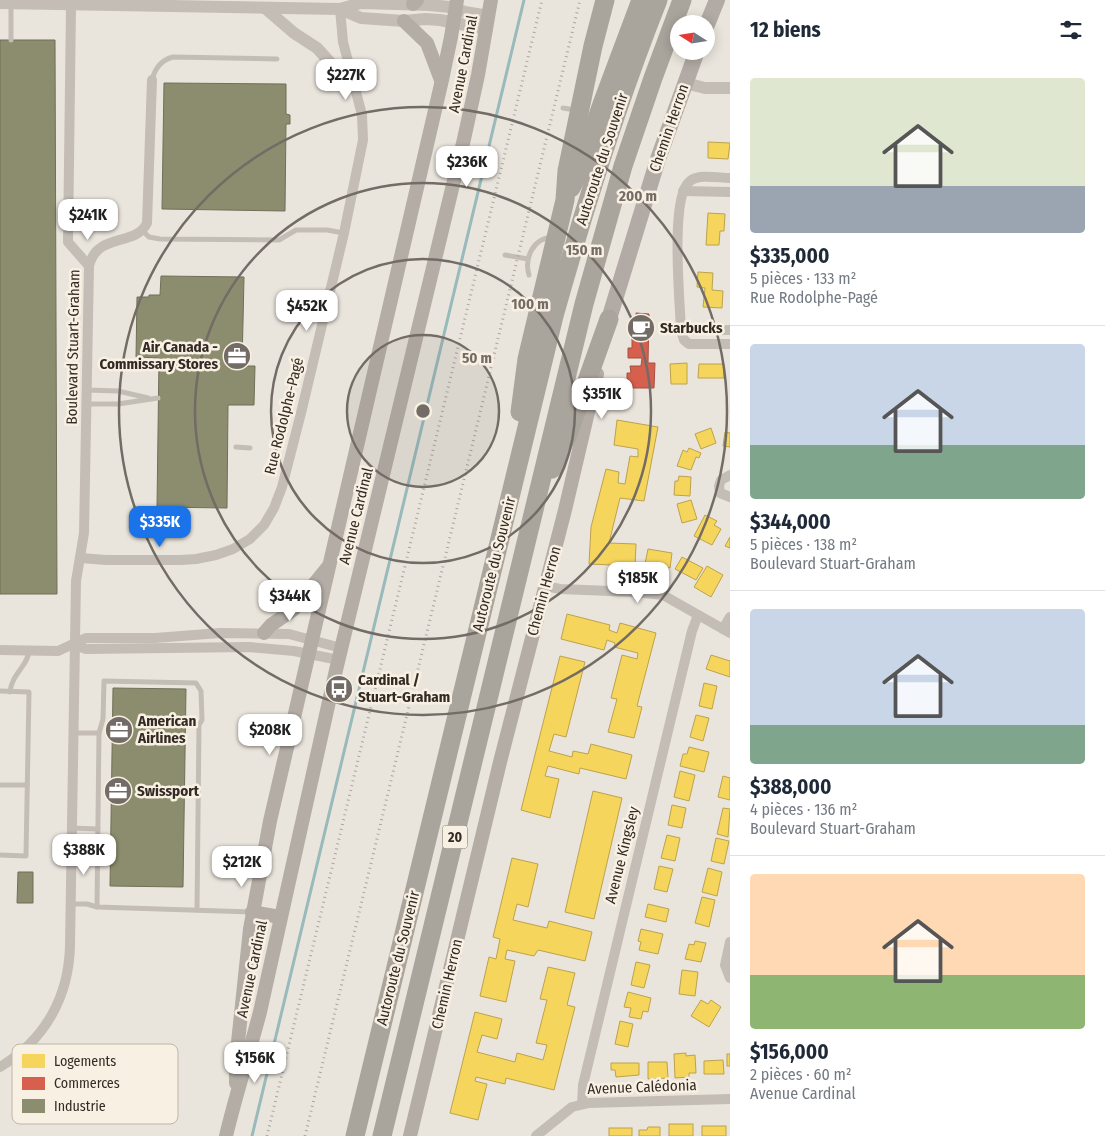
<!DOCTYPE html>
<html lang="fr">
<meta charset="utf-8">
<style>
:root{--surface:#fff;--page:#f2f2f3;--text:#1f2937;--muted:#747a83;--line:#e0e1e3;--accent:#1a73e8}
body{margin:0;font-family:"Fira Sans Condensed",sans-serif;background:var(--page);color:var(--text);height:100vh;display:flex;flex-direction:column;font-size:19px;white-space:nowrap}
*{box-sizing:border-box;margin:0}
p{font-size:16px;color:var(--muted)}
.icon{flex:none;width:28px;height:28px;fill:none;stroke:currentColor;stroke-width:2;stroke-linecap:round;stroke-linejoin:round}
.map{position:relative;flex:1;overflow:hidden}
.panel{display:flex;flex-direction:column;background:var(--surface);width:375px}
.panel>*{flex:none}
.needle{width:32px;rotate:282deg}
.controls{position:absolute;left:670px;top:15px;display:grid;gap:10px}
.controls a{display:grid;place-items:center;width:45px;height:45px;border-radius:50%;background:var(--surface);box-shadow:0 2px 12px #0003;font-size:25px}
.price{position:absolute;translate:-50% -42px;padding:0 11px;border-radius:10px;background:#fff;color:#222;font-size:16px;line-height:32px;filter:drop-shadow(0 1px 2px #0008)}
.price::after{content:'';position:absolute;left:50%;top:30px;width:15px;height:11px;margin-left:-8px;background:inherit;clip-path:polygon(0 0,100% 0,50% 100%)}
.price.selected{background:var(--accent);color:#fff}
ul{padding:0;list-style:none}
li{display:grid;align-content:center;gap:10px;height:265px;padding:0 20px}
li+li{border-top:1px solid var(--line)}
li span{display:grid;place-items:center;height:155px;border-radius:5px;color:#555}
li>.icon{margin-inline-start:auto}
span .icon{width:90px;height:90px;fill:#fffc;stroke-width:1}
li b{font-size:21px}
h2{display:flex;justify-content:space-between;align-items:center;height:60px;padding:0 20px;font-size:21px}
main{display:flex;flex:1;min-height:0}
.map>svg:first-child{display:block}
.homes{fill:#f6d55c;stroke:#bca24c}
.shops{fill:#d6604d;stroke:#a55041}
.industry{fill:#8c8c6e;stroke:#716f58}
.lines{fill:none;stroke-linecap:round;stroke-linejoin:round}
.stream{stroke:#98babb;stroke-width:3}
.service{stroke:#c3bdb6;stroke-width:5}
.minor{stroke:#c3bdb6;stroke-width:10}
.tertiary{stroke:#c3bdb6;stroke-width:12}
.secondary{stroke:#b4ada6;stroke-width:14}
.primary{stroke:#b2aba5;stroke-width:16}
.motorway{stroke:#a9a49c;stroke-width:19}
.rail{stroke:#aaa5a0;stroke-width:3;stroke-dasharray:1 4;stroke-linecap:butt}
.ring{fill:none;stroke:#736b65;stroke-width:2.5}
.labels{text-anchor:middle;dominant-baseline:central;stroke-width:5;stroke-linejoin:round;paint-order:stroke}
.shield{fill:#f8f0e2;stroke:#6e655e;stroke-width:1}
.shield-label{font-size:14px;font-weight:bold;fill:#332a25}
.street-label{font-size:15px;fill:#332a25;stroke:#f8f0e2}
.poi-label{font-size:15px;font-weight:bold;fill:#332a25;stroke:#f8f0e2;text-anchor:start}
.key{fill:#f8f0e2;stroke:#bdb5a9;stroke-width:1}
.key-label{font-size:14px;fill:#332a25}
.centre{fill:#736b65;stroke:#f8f0e2;stroke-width:2.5}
.ring-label{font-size:15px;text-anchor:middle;font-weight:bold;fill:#736b65;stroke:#f8f0e2;stroke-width:5;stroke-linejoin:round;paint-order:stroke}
</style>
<main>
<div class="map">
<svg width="730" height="1136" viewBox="0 0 730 1136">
<rect width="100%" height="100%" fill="#eae5dc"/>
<!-- homes -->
<g class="homes">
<polygon points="708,142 730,143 728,159 708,158"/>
<polygon points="708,213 725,214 724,231 720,231 719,245 706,245"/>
<polygon points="698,272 713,273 712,290 723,291 722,308 703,307 705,288 697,287"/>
<polygon points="687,363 687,384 671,384 670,364"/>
<polygon points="699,364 724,364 724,378 698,378"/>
<polygon points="617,420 658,427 644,501 620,498 609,543 636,544 635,566 589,564 591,527 606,469 619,472 618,483 625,484 630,456 638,457 638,449 614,445"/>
<polygon points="711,428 716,443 701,449 695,434"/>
<polygon points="725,432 730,433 730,447 723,446"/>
<polygon points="689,448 701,453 699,458 696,457 691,470 677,466 683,450 687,452"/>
<polygon points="679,476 691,477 690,496 674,495 675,481 678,481"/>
<polygon points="691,500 697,519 682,523 677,504"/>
<polygon points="705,515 717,521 714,525 721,529 712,545 694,536"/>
<polygon points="730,537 730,548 725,546"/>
<polygon points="648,549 672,553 670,568 645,564"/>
<polygon points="682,557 703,568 696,580 675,569"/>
<polygon points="707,566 723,575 711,597 694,587"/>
<polygon points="567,614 610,625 609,630 617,633 620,623 656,633 637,706 642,707 634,738 608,732 617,699 611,698 622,655 637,659 638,653 614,647 615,643 607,640 604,650 561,639"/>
<polygon points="711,655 730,661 730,677 706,669"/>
<polygon points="560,656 585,662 566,737 554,734 549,751 572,757 573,751 588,754 591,744 632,755 626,779 580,768 579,774 548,766 545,776 559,779 550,818 521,810"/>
<polygon points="704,683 717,686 712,709 699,706"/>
<polygon points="696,715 709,718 703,741 690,737"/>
<polygon points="689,747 709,752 704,772 680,766 683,754 687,754"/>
<polygon points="680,771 695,775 689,801 674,797"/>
<polygon points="723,776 730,778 730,800 718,797"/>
<polygon points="593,791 622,798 594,919 565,912"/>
<polygon points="672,805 686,808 682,828 668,825"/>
<polygon points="723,808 730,809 728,837 717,834"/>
<polygon points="667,835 680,838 675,861 661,858"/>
<polygon points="716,838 729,841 724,864 711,861"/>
<polygon points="512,858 538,864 528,907 517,904 513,920 547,928 549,921 592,932 585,961 538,950 534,956 507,950 505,959 515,961 506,1002 480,996 489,957 496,959 500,939 493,937"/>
<polygon points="659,866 673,869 667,892 654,889"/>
<polygon points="708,868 722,872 717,896 702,892"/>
<polygon points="702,897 715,900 709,927 695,923"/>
<polygon points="648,904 669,909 666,922 645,917"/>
<polygon points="641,929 663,934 658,954 639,950 641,942 638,941"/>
<polygon points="695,941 706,943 701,962 685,959 689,944 694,945"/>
<polygon points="636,962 650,965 644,988 631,985"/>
<polygon points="548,967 575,973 567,1005 575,1007 554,1090 506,1078 505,1084 476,1077 475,1081 487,1084 478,1120 450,1113 475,1012 502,1019 497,1039 482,1035 477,1052 515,1062 517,1053 543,1060 547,1045 536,1043 547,1000 540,999"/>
<polygon points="682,970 698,972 695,996 679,994"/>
<polygon points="628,992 651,998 648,1012 643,1011 641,1019 629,1017 631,1008 624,1007"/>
<polygon points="701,1000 708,1004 711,1000 721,1007 709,1027 691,1016"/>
<polygon points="620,1021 633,1024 628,1047 615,1044"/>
<polygon points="686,1053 686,1056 695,1055 696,1073 689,1073 689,1077 675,1078 674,1054"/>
<rect x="727" y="1054" width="3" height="12"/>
<polygon points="723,1060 724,1074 704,1074 704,1061"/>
<polygon points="648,1062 667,1062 668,1078 648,1079"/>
<polygon points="611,1063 639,1063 639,1075 616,1077 615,1070 611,1070"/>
<rect x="669" y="1124" width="24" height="12"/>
<rect x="702" y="1126" width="24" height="10"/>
<polygon points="648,1127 660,1127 660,1136 639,1136 639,1130 647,1130"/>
<rect x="609" y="1128" width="23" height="8"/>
</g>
<!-- shops -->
<polygon class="shops" points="636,313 649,314 648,363 655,363 654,388 627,388 627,373 631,373 630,366 641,366 642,358 628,358 628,348 632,348 632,323 636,323"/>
<!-- industry -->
<g class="industry">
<polygon points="0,40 55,40 57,594 0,594"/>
<polygon points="164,83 286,84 286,114 290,115 290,124 286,124 285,211 162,209"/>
<polygon points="161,276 244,277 242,366 255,366 254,405 228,405 227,508 157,507 159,358 136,357 137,297 149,297 149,295 160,295"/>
<polygon points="113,688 186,689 183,887 110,886"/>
<polygon points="18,872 33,872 33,903 17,903"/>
</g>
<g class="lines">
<!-- stream -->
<polyline class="stream" points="252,1136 524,0"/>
<!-- service -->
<g class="service">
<polyline points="11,4 11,40"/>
<path d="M152,80C155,68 161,60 173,57L277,59"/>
<polyline points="563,108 575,110"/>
<polyline points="142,230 149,237 160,239 279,240 296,230 327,230 344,233"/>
<polyline points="505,255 528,259"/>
<path d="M529,275C524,258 533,238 553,237"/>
<polyline points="87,390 118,391 148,398"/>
<polyline points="87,404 118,404 158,398"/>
<polyline points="236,447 250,448"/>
<polyline points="0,691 29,692 26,856 0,855"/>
<path d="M10,692C12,673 28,666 29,651"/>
<polyline points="73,733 99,733 97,907"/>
<polyline points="99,733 103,719 104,681 196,683 201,691 202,720 199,725 197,910"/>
<polyline points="0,785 27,785"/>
<polyline points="72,828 98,829"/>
<polyline points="71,904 87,904 97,907 252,912"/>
</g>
<!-- minor -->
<g class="minor">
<polyline points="71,5 68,242 89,266"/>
<path d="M730,178C718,178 698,173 689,182C670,198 680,303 681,330L684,340L689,344H730"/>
<polyline points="683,191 730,192"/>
<polyline points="681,330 730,330"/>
<polyline points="730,475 721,480 719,486 720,493 730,497"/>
<polyline points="81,558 106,560 181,560 196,559 216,555 233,549 250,539 264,525 274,508 282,487 301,413 344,233 363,140 362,115 343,42 340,9"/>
<polyline points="545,586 560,589 635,592 663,595 730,633"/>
<polyline points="723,629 730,617"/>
<polyline points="74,645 86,649 249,647 294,651 339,660"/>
<polyline points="0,650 58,651 86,638 155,638 220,633 289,634 341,648"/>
<polyline points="730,942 725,965 730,978"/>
<path d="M0,1067C45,1040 69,997 70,945L76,581L84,533L89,266C97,232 136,247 147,223L152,80"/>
<polyline points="582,1104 583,1085 692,631 698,615"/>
<polyline points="536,1136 572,1107 589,1103 730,1099"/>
</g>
<!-- tertiary -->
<g class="tertiary">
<polyline points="0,3 340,9 361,3 429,5 450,7 465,12 489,16"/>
<polyline points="265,8 294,33 317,48 338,71 353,81"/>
<polyline points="340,9 361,18 404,21 425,19 440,20 487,29"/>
<polyline points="685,83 705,88 730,88"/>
</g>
<!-- secondary -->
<g class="secondary">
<polyline points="413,4 417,0"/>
<polyline points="404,21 427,43 441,80"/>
<polyline points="264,633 271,625 294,609 328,567"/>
<polyline points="252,912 280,917"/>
<polyline points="236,1083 236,1061 250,929 270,821 442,80 451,37 457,0"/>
<path d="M226,1136C236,1094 249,1054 260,1012L336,670L464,139L478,75L491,0"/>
<polyline points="410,1136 500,762 565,510 597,374"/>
</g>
<!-- primary -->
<g class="primary">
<polyline points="706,27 717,0"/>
<polyline points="609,319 658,159 697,51"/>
</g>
<!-- motorway -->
<g class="motorway">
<polyline points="571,188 578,174 602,104 641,0"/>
<polyline points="520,412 527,359 565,200 567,171 593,46 605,0"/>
<polyline points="552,469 568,434 609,319"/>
<path d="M355,1136L554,316C584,209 617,103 658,0"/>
<polyline points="382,1136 584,304 623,166 653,78 682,0"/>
</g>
<!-- rail -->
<g class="rail">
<polyline points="267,1136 542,0"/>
<polyline points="305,1136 580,0"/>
</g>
</g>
<!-- distance rings -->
<circle cx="423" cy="411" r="76" fill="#736b65" fill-opacity=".12"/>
<g class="ring">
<circle cx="423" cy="411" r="76"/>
<circle cx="423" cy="411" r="152"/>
<circle cx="423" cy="411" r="228"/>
<circle cx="423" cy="411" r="304"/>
</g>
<!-- icons -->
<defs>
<symbol id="cafe-disc" viewBox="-11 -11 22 22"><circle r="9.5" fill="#736b65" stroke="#f8f0e2"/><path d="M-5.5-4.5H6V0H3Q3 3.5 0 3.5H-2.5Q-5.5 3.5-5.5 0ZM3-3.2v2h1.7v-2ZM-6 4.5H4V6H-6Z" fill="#fff"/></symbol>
<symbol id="office-disc" viewBox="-11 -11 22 22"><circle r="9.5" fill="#736b65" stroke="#f8f0e2"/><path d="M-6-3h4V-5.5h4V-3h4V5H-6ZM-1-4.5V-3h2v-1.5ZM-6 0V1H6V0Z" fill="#fff"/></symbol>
<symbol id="bus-disc" viewBox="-11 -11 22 22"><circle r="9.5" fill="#736b65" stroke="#f8f0e2"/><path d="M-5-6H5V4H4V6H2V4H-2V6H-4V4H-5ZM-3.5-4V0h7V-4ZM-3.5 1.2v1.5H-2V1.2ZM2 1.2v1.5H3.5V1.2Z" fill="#fff"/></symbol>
</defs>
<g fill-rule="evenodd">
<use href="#cafe-disc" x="625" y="312" width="32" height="32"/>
<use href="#office-disc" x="221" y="340" width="32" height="32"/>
<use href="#bus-disc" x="323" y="673" width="32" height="32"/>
<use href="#office-disc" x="103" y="714" width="32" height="32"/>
<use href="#office-disc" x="102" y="775" width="32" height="32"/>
</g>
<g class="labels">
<!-- shield labels -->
<rect class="shield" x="442.5" y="825.5" width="25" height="23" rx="4"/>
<g class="shield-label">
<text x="455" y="837">20</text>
</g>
<!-- street labels -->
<g class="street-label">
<text transform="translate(463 64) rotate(-79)">Avenue Cardinal</text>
<text transform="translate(669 128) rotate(-71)">Chemin Herron</text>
<text transform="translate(602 159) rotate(-72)">Autoroute du Souvenir</text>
<text transform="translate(73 347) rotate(-89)">Boulevard Stuart-Graham</text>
<text transform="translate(284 416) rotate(-76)">Rue Rodolphe-Pagé</text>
<text transform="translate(356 516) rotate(-76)">Avenue Cardinal</text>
<text transform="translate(494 564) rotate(-76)">Autoroute du Souvenir</text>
<text transform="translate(544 591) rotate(-75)">Chemin Herron</text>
<text transform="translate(622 855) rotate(-76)">Avenue Kingsley</text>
<text transform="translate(398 958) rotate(-76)">Autoroute du Souvenir</text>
<text transform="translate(252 969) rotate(-78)">Avenue Cardinal</text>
<text transform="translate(447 984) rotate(-77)">Chemin Herron</text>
<text transform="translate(642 1087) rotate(-2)">Avenue Calédonia</text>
</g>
<!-- poi labels -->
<g class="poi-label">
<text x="660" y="328">Starbucks</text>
<text x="218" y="347" text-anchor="end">Air Canada -<tspan x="218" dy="17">Commissary Stores</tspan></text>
<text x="358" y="680">Cardinal /<tspan x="358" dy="17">Stuart-Graham</tspan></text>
<text x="138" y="721">American<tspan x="138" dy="17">Airlines</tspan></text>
<text x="137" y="791">Swissport</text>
</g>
</g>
<!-- legend -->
<rect x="12" y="1044" width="166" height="80" rx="8" class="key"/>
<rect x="22" y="1054" width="23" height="14" fill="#f6d55c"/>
<rect x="22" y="1077" width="23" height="13" fill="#d6604d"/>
<rect x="22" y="1099" width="23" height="14" fill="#8c8c6e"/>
<g class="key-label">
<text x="54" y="1066">Logements</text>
<text x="54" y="1088">Commerces</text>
<text x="54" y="1111">Industrie</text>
</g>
<circle cx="423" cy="411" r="8" class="centre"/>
<g class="ring-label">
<text x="638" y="201">200 m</text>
<text x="584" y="255">150 m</text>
<text x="530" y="309">100 m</text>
<text x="477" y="363">50 m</text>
</g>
</svg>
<div class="controls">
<a><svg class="needle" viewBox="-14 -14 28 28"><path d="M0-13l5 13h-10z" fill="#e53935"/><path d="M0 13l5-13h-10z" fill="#747a83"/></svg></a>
</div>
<b class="price" style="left:346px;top:101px">$227K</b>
<b class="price" style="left:467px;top:188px">$236K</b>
<b class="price" style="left:88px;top:241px">$241K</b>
<b class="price" style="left:307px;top:332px">$452K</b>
<b class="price" style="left:602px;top:420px">$351K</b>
<b class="price selected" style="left:160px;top:548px">$335K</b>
<b class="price" style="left:638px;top:604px">$185K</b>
<b class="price" style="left:290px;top:622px">$344K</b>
<b class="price" style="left:270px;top:756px">$208K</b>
<b class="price" style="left:84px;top:876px">$388K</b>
<b class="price" style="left:242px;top:888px">$212K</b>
<b class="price" style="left:255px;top:1084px">$156K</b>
</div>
<section class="panel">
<h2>12 biens<svg class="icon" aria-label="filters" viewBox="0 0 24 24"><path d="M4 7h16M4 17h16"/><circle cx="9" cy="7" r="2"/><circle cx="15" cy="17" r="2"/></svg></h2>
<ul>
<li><span style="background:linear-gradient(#dfe7d0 70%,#9aa5b1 0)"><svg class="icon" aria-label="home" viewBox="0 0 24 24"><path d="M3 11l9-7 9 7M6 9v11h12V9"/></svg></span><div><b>$335,000</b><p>5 pièces · 133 m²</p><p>Rue Rodolphe-Pagé</p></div></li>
<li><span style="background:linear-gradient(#c9d6e8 65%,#7fa58c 0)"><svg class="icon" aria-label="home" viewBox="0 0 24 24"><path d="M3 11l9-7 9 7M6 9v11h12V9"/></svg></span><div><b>$344,000</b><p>5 pièces · 138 m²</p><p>Boulevard Stuart-Graham</p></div></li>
<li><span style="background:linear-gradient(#c9d6e8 75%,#7fa58c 0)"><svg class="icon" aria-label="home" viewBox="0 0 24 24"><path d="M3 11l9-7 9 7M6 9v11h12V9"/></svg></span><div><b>$388,000</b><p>4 pièces · 136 m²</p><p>Boulevard Stuart-Graham</p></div></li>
<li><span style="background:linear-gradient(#ffd9b3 65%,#8fb573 0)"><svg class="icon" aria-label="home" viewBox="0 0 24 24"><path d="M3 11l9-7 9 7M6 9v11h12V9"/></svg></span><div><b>$156,000</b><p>2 pièces · 60 m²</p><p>Avenue Cardinal</p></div></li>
</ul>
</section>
</main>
